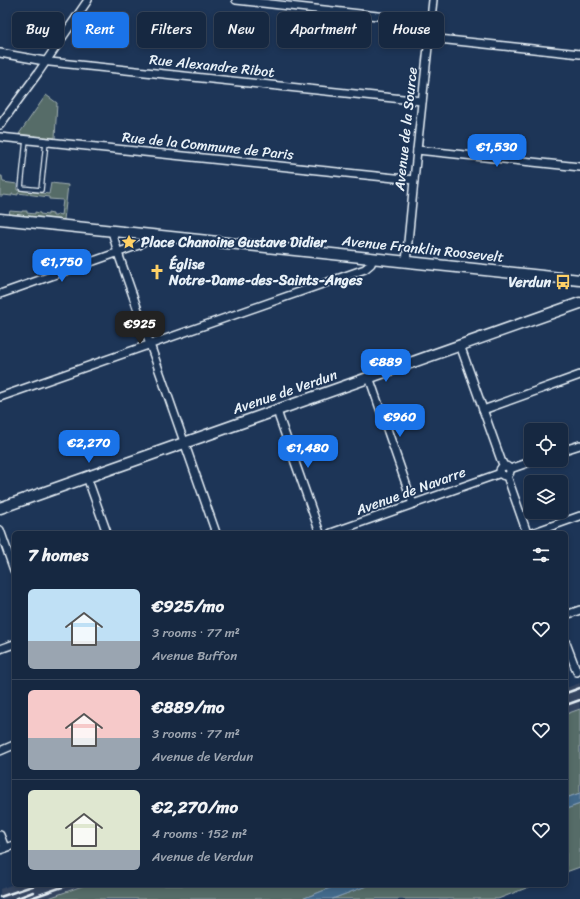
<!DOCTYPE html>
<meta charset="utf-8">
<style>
:root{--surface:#162841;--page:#1f3048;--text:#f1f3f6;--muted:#9ea6b1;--line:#35445a;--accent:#1a73e8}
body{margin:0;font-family:Sriracha,sans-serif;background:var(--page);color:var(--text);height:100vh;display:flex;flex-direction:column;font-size:15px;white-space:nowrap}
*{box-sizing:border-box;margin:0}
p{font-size:13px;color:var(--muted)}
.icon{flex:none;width:22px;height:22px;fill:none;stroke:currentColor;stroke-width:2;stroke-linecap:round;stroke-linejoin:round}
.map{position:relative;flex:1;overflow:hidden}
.sheet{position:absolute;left:12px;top:531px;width:556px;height:356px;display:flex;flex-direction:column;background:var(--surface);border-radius:6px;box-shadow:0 2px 6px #0003,0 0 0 1px var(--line)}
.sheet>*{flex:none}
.guide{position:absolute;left:12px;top:12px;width:556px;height:36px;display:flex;gap:8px}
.controls{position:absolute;left:524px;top:423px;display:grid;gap:8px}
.controls a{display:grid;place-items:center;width:44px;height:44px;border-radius:6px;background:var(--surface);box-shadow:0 2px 6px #0003,0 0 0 1px var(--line);font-size:20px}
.price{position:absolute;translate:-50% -34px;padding:0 9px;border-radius:8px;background:var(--accent);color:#fff;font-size:13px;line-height:26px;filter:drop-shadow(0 1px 2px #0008)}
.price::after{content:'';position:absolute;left:50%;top:24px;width:12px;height:9px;margin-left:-6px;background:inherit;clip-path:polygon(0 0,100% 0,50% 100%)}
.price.current{background:#222;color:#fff}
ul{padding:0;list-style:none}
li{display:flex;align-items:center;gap:12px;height:100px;padding:0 16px}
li+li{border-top:1px solid var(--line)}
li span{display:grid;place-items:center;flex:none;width:112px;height:80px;border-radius:6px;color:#555}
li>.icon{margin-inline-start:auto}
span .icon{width:48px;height:48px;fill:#fffc;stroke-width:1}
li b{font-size:17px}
h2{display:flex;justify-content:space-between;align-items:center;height:48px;padding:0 16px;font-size:17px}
.pill{padding:0 14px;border-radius:6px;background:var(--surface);box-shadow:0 2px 6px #0003,0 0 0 1px var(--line);font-size:14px;line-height:36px}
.pill.current{background:var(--accent);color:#fff}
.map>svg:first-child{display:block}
.built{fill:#344461}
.green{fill:#576c67;stroke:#a0aeb0}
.water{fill:#43698b;stroke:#859fb7}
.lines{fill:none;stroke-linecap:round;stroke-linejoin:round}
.lane-casing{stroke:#e8f1f8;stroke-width:6}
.street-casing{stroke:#e8f1f8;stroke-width:10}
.secondary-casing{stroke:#e8f1f8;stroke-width:13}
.lane{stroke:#1d3557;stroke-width:3.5}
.street{stroke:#1d3557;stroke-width:7}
.secondary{stroke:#1d3557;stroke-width:10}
.rail{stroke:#e8f1f8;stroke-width:2.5}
.labels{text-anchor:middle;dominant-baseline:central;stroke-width:3.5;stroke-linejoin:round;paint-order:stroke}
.street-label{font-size:14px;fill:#e8f1f8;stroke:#1d3557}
.poi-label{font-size:14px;font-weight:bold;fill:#e8f1f8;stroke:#1d3557;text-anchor:start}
</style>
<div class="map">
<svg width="580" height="899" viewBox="0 0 580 899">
<rect width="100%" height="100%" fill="#1d3557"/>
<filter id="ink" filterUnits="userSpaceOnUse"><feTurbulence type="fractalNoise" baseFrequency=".025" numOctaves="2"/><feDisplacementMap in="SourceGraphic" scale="8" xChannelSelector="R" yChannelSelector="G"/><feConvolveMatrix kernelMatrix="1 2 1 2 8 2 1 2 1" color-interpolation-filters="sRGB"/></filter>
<g filter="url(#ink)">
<!-- built -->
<g class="built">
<polygon points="580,683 580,709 566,714 566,688"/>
<polygon points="14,884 14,885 85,885 46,899 0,899 0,889"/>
</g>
<!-- green -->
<g class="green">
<polygon points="46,95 57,103 55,138 19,134"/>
<polygon points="0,176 2,176 3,182 17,184 17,190 49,194 51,183 68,185 64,220 9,214 10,211 22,212 22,211 27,211 27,213 35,214 35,212 40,213 40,214 48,215 48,213 53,214 53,216 56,216 57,214 61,215 63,200 49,199 49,197 18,193 18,195 12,194 12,196 3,195 3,196 0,196"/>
<polygon points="580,709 580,793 566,798 566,714"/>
<polygon points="580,804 580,867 566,872 566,809"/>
<polygon points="85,885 338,885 302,899 46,899"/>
<polygon points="369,885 534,885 498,899 332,899"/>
</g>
<!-- water -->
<g class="water">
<polygon points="580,793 580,804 566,809 566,798"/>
<polygon points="338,885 369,885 332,899 302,899"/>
</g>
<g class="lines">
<defs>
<polyline id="lane" points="26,139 21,188 41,190 46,142"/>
<g id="street">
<polyline points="236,0 431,22"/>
<polyline points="429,38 580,54"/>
<polyline points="0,53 50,62 422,101"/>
<polyline points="0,125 38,73 88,0"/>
<polyline points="0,137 414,180"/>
<polyline points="417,150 580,167"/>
<polyline points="112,231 118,253 216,533"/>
<polyline points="406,262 417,150 433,0"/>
<polyline points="0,294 139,245 152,235"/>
<polyline points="460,345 501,460 504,466"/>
<polyline points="369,377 413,504"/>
<polyline points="0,397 365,269 371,264 373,258"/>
<polyline points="277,409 279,417 320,533"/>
<polyline points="483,410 580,375"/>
<polyline points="561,451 580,445"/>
<circle cx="505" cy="471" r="5"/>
<polyline points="510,469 536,460"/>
<polyline points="507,476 527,533"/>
<polyline points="87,477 107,533"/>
<polyline points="0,530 14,570"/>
<polyline points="331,533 501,473"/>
<polyline points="532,533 580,516"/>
<polyline points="566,615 580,610"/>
<polyline points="566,643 577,672"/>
<polyline points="0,649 14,644"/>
<polyline points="0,751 14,745"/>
<polyline points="0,835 5,848"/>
<polyline points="0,850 14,845"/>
</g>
<g id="secondary">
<polyline points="0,219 580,280"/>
<polyline points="0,508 580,303"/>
</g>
</defs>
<!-- lane casing -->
<use href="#lane" class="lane-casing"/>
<!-- street casing -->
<use href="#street" class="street-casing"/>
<!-- secondary casing -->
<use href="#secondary" class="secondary-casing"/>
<!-- lane -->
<use href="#lane" class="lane"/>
<!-- street -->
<use href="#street" class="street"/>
<!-- secondary -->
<use href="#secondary" class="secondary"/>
<!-- rail -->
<g class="rail">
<polyline points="566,693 580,688"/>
<polyline points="566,705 580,700"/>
<polyline points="0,897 35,885"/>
<polyline points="15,899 33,892"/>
<polyline points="28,899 68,885"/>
</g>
</g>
</g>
<!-- icons -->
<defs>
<symbol id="sight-bare" viewBox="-9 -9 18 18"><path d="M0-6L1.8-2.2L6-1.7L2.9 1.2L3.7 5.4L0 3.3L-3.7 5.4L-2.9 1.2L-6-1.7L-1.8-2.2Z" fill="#ffd166" stroke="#1d3557" stroke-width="2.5" paint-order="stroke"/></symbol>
<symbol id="church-bare" viewBox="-9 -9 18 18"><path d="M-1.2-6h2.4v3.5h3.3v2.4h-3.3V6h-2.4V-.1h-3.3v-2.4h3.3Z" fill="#ffd166" stroke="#1d3557" stroke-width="2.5" paint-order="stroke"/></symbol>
<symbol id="bus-bare" viewBox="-9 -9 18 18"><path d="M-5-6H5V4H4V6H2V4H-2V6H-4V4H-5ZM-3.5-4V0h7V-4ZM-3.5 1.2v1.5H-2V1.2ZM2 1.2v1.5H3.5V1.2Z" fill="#ffd166" stroke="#1d3557" stroke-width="2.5" paint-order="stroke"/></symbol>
</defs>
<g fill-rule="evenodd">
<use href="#sight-bare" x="118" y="231" width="22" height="22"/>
<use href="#church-bare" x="146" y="261" width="22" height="22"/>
<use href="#bus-bare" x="552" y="271" width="22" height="22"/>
</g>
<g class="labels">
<!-- street labels -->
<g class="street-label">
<text transform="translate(212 66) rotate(6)">Rue Alexandre Ribot</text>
<text transform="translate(406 129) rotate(-84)">Avenue de la Source</text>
<text transform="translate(208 146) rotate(6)">Rue de la Commune de Paris</text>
<text transform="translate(423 249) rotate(6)">Avenue Franklin Roosevelt</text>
<text transform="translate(285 392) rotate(-19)">Avenue de Verdun</text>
<text transform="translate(411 491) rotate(-20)">Avenue de Navarre</text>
</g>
<!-- poi labels -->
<g class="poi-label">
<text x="141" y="242">Place Chanoine Gustave Didier</text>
<text x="169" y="264">Église<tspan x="169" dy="16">Notre-Dame-des-Saints-Anges</tspan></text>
<text x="551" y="282" text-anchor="end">Verdun</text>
</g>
</g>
</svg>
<div class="controls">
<a><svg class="icon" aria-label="locate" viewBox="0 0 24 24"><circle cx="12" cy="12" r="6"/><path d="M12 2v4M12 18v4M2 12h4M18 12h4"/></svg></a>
<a><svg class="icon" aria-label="layers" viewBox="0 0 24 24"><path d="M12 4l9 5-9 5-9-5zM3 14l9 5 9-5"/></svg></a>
</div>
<b class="price" style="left:497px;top:168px">€1,530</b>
<b class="price" style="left:62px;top:283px">€1,750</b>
<b class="price current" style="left:140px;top:345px">€925</b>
<b class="price" style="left:386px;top:383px">€889</b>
<b class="price" style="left:400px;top:438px">€960</b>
<b class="price" style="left:89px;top:464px">€2,270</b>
<b class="price" style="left:308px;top:469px">€1,480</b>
<div class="guide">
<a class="pill">Buy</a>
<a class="pill current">Rent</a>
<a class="pill">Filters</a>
<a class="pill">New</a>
<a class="pill">Apartment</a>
<a class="pill">House</a>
</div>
<section class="sheet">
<h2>7 homes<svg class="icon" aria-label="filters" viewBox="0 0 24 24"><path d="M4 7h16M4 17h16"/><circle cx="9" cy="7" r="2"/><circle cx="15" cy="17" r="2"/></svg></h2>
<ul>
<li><span style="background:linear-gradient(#bfe0f5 65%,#9aa5b1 0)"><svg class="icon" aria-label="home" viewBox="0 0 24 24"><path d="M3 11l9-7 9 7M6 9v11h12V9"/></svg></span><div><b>€925/mo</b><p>3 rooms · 77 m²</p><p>Avenue Buffon</p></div><svg class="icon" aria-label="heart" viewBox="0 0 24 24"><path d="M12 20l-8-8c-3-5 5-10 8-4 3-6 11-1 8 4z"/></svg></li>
<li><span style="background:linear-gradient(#f6c9c9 60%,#9aa5b1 0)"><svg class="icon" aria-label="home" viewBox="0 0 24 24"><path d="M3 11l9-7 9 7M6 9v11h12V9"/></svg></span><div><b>€889/mo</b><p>3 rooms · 77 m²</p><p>Avenue de Verdun</p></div><svg class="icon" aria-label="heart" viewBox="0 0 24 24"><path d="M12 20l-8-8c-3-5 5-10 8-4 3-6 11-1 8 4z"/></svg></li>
<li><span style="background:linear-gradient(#dfe7d0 75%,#9aa5b1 0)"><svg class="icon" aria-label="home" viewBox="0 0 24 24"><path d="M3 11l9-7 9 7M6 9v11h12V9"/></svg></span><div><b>€2,270/mo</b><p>4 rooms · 152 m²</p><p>Avenue de Verdun</p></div><svg class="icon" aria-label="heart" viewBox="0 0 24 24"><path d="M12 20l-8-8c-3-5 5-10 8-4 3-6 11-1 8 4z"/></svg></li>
</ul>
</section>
</div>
